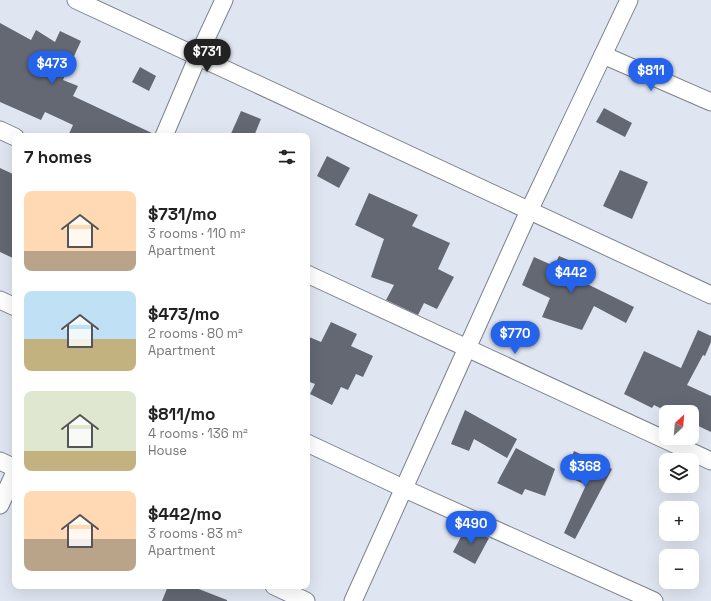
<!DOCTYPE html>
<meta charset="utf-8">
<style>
:root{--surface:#fff;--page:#f6f6f6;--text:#222;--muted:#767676;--accent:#2563eb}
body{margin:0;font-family:"Space Grotesk",sans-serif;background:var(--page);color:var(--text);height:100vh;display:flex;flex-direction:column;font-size:15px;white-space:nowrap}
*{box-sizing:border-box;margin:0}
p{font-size:13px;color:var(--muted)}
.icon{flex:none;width:22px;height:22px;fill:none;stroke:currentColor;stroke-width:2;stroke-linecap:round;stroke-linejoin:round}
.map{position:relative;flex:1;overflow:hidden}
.details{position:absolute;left:12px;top:133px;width:298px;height:456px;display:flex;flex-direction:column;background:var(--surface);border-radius:8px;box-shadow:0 4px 16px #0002}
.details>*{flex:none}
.needle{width:26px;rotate:26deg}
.buttons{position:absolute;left:659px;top:405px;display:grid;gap:8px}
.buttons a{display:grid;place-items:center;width:40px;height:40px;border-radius:8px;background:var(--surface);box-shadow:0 4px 16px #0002;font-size:20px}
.price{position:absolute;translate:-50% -34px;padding:0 9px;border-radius:14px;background:var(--accent);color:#fff;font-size:13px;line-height:26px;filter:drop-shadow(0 1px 2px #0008)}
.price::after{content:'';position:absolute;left:50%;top:24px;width:12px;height:9px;margin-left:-6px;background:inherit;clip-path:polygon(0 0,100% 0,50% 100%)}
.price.current{background:#222;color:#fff}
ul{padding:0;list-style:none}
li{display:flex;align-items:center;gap:12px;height:100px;padding:0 12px}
li span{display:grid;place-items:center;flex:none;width:112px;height:80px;border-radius:8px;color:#555}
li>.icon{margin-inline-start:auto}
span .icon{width:48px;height:48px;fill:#fffc;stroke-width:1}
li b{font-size:17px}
h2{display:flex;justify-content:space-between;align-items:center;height:48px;padding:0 12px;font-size:17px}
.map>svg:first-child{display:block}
.building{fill:#636872}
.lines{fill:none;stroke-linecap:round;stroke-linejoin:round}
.minor-casing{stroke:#7c818b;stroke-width:19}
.minor{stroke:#fff;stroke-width:17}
</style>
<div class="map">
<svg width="711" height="601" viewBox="0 0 711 601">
<rect width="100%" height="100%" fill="#e0e6f1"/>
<!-- building -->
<g class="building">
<polygon points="0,23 31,40 36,30 55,42 60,31 81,41 63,80 78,86 73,96 154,134 154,136 68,136 73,125 45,112 41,120 0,102"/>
<polygon points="140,67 156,76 149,91 132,82"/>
<polygon points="604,108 632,123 625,137 596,122"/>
<polygon points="241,111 261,119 254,136 230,136"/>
<polygon points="327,156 350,168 339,188 317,176"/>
<polygon points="0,168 15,175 15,259 0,252"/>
<polygon points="620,170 648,182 632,219 603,206"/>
<polygon points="369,193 418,215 412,226 450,243 438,269 454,277 437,309 424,303 418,315 386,300 394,285 371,277 384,239 355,225"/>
<polygon points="559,256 583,266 577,279 634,307 626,323 594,306 582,330 542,317 550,298 522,285 534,257 554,266"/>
<polygon points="331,322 357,334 351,346 373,356 363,377 356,374 348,390 341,387 332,405 310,394 315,384 307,381 307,336 321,342"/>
<polygon points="698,330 711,336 711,342 705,356 703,355 687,385 711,396 711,432 692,423 692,412 668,412 654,405 652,408 624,394 644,351 681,368"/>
<polygon points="465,410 517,439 507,458 474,439 469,451 451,444"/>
<polygon points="516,448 555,469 545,496 525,489 522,495 497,483 499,480 499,479"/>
<polygon points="574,451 612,469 575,539 564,533 586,485 564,475"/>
<polygon points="466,527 489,538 475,564 453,552"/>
<polygon points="168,586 191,586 227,600 227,601 162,601"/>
</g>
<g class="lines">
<defs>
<g id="minor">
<polyline points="76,0 711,295"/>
<polyline points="603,55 711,102"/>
<polyline points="0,130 15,137"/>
<polyline points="164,136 198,56 224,0"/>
<polyline points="307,274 711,461"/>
<polyline points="0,300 15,307"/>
<polyline points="307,443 405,489 654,601"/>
<polyline points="0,461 15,468"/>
<polyline points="0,505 15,472"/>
<polyline points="274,586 306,601"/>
<path d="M353,601C412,472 469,342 528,213C561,142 596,71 629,0"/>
</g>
</defs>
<!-- minor casing -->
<use href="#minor" class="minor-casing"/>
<!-- minor -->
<use href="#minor" class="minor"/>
</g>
</svg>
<div class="buttons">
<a><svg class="needle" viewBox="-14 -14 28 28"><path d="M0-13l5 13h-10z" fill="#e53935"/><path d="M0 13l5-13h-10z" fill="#767676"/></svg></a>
<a><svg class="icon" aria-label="layers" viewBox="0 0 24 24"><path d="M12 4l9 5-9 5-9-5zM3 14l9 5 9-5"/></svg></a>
<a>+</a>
<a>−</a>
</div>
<b class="price current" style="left:207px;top:73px">$731</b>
<b class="price" style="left:52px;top:85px">$473</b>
<b class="price" style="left:651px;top:92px">$811</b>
<b class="price" style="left:571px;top:294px">$442</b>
<b class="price" style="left:515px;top:355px">$770</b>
<b class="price" style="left:585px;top:488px">$368</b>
<b class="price" style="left:471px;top:545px">$490</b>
<section class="details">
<h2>7 homes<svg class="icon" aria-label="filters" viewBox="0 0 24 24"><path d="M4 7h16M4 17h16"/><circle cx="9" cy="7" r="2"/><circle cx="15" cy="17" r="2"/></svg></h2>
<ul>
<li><span style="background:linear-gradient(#ffd9b3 75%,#b9a48a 0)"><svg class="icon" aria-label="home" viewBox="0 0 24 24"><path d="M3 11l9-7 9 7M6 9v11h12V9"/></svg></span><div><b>$731/mo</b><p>3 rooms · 110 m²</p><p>Apartment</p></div></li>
<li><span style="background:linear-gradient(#bfe0f5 60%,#c2b280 0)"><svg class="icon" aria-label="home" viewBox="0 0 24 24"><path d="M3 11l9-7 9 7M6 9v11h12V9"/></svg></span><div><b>$473/mo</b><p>2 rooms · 80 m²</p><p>Apartment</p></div></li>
<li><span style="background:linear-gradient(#dfe7d0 75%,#c2b280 0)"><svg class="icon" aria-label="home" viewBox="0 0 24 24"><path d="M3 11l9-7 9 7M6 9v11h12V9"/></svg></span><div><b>$811/mo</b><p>4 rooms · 136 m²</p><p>House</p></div></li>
<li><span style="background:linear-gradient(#ffd9b3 60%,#b9a48a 0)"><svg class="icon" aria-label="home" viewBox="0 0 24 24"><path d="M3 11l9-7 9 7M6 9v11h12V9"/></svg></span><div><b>$442/mo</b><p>3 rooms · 83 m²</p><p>Apartment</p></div></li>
</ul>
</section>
</div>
